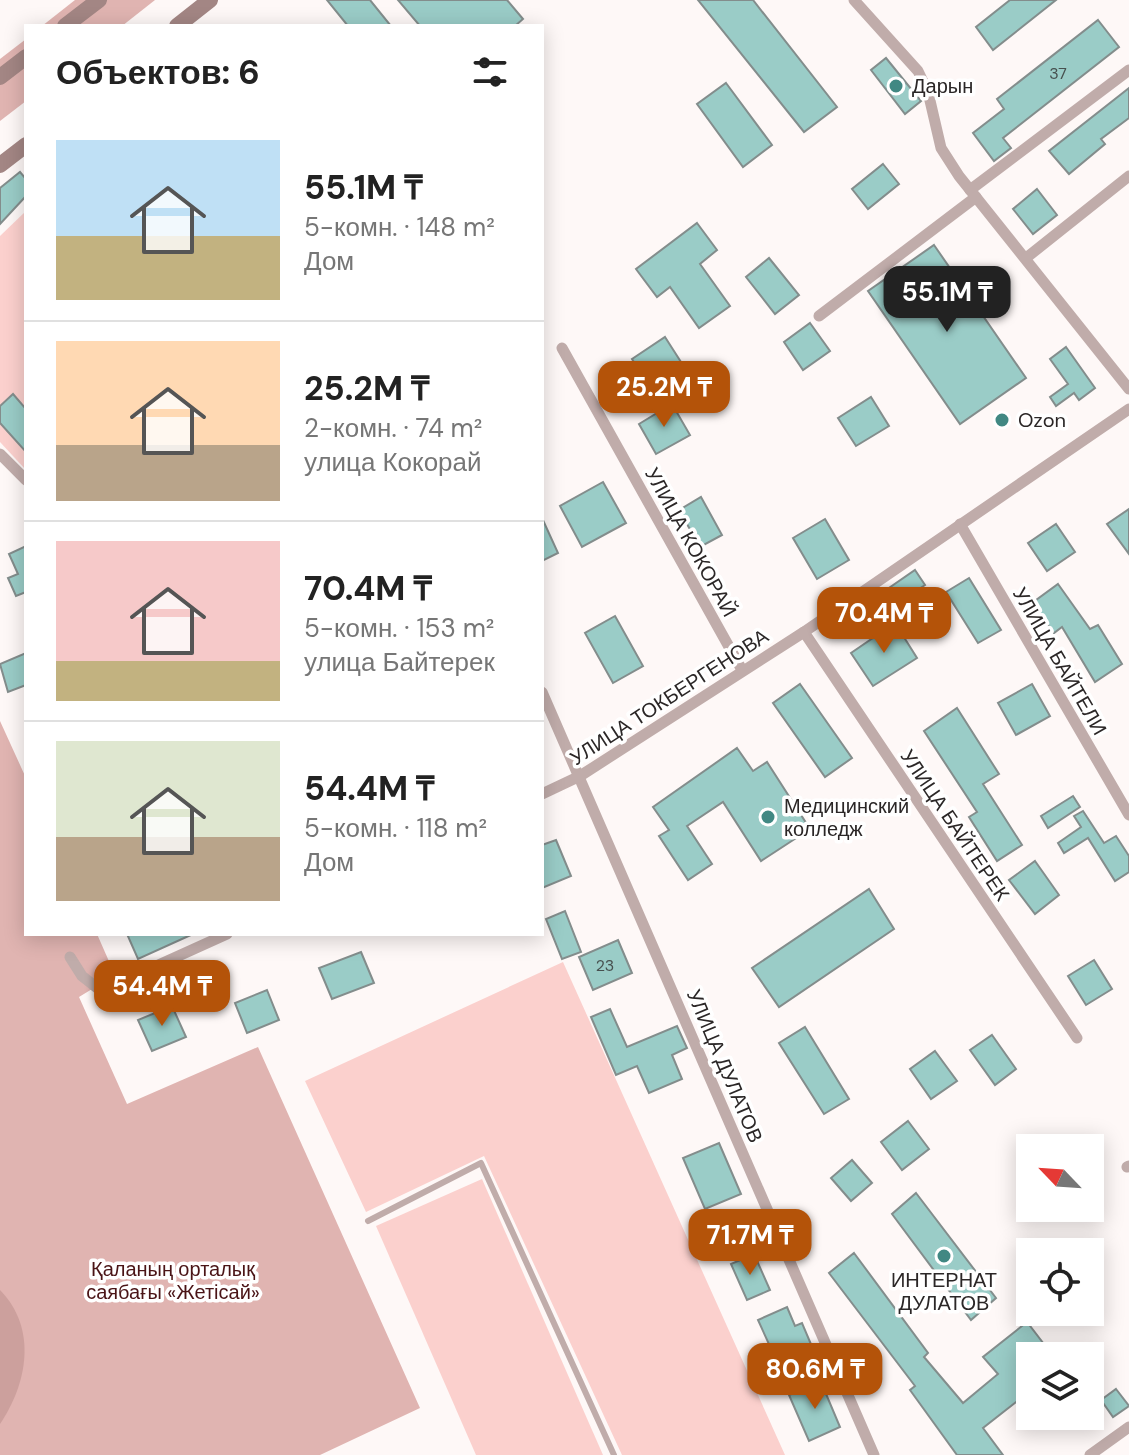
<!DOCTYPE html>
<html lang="ru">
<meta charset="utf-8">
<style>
:root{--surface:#fff;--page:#f6f6f6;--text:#222;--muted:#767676;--line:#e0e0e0;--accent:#b45309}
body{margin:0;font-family:"DM Sans",sans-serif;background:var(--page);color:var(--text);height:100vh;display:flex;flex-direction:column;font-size:30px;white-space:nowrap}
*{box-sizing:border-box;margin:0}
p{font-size:26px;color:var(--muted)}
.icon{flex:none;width:44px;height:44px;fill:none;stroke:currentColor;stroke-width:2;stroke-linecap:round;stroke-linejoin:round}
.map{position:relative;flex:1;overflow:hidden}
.sheet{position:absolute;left:24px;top:24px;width:520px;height:912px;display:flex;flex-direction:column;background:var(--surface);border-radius:0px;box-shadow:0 4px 20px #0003}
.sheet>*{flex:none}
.needle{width:52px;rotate:295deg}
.fabs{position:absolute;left:1016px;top:1134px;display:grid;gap:16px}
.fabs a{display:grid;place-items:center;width:88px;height:88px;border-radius:0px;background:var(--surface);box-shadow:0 4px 20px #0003;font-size:40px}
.price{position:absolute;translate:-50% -68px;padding:0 18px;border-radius:16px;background:var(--accent);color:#fff;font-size:26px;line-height:52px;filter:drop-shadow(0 2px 4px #0008)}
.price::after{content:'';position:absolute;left:50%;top:48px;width:24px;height:18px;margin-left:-12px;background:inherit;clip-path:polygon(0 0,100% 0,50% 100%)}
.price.selected{background:#222;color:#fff}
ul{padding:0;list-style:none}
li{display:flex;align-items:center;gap:24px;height:200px;padding:0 32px}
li+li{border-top:2px solid var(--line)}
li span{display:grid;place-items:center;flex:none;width:224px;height:160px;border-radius:0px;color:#555}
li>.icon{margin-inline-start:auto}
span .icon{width:96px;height:96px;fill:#fffc;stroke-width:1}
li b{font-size:34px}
h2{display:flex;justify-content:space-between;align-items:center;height:96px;padding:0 32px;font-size:34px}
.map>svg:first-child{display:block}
.green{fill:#fbd0cd}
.forest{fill:#e0b4b1}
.water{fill:#cca09d}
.building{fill:#9accc7;stroke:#838d8c;stroke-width:2}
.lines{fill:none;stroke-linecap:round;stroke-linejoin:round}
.lane{stroke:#c0acaa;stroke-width:6}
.street{stroke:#c0acaa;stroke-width:11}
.secondary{stroke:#a38684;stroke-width:16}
.poi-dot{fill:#418883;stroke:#fff;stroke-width:3}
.labels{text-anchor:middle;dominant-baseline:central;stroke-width:7;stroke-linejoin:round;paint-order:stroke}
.number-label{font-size:16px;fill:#47504f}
.poi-label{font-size:20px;fill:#2b2727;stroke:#fff;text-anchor:start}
.street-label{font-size:20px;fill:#2b2727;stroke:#fff}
.park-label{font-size:20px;fill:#4a1416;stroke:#fff}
</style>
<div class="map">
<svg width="1129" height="1455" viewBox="0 0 1129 1455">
<rect width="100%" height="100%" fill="#fef8f7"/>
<!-- green -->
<g class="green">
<polygon points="26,211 26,470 0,442 0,236"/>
<polygon points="563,962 785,1455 622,1455 484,1156 366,1212 305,1081"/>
<polygon points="482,1179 603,1455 476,1455 376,1226"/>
</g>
<!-- forest -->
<g class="forest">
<polygon points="75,0 155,0 122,26 42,26"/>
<polygon points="26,39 26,101 0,121 0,59"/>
<polygon points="0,721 26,778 26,934 97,934 115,975 79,997 127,1104 258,1047 420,1408 320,1455 0,1455"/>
</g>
<!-- water -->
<path class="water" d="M0,1290C38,1329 27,1384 0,1424Z"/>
<!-- building -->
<g class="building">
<polygon points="327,0 370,0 391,26 348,26"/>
<polygon points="398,0 507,0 523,19 515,26 420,26"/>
<polygon points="698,0 753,0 837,107 804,132"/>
<polygon points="1010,0 1056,0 993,50 976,27"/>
<polygon points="1098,20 1119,47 1003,138 1011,148 994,161 973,133 1004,109 997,99"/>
<polygon points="886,58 921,101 905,114 871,70"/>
<polygon points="726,83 772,145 743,167 697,104"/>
<polygon points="1129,88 1129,118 1101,139 1105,144 1069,174 1049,151"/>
<polygon points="883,164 899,184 868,209 852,189"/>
<polygon points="20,172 26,179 26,196 0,224 0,188"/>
<polygon points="1037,189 1057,215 1033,234 1013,209"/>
<polygon points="697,223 717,250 700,264 730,306 699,328 670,287 657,297 636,269"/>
<polygon points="934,245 1026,378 960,424 868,291"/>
<polygon points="769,258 799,295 775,314 746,277"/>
<polygon points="810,323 830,351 803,370 784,342"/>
<polygon points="665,337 688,373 655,395 632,359"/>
<polygon points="1066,347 1095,388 1079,400 1074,393 1056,406 1050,397 1068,384 1050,359"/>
<polygon points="13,394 26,409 26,452 0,423 0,406"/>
<polygon points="871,397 889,426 856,446 838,418"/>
<polygon points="672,404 690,435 656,454 639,424"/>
<polygon points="603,482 626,523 582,547 560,506"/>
<polygon points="701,497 722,535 700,547 679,510"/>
<polygon points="1129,509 1129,554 1107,524"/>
<polygon points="542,518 558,553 542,561"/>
<polygon points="825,519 849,560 817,579 793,538"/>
<polygon points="1056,524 1075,552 1047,571 1028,543"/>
<polygon points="26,546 26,592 16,596 8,578 18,574 9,554"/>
<polygon points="915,570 925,585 895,605 886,590"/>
<polygon points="969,578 1001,630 978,643 946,592"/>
<polygon points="1058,584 1090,629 1098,625 1122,664 1095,682 1062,627 1054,633 1032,603"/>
<polygon points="615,616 643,666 613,683 585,633"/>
<polygon points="895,623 917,658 873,686 851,653"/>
<polygon points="26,653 26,685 8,692 0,664"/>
<polygon points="800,684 852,758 825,777 773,703"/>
<polygon points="1032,684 1050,716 1016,735 998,703"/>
<polygon points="957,708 999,774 983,784 1022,845 997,861 969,817 977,812 924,731"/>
<polygon points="737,748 753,771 767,762 810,829 761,861 723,802 687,826 712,864 688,880 659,836 669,830 653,807"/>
<polygon points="1073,796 1080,807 1048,828 1041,816"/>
<polygon points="1083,811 1104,843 1116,836 1129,856 1129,872 1115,881 1088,838 1064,853 1058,843 1081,827 1074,816"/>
<polygon points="556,840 571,876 542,888 542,845"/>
<polygon points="1035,861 1059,895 1035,914 1009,880"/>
<polygon points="869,889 894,929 779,1007 752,968"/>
<polygon points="565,911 581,952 562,959 546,919"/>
<polygon points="127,934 193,934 138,959"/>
<polygon points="618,940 632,973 593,990 579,957"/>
<polygon points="361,952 374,983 332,999 319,968"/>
<polygon points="1094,960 1112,989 1086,1005 1068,976"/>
<polygon points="267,990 279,1020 247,1033 235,1003"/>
<polygon points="172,1006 186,1037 152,1051 138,1020"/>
<polygon points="610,1009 627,1047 677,1026 687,1048 672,1055 682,1079 649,1093 637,1066 616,1075 591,1017"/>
<polygon points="805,1027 849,1099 824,1114 779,1043"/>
<polygon points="992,1035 1016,1069 995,1085 970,1050"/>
<polygon points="935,1051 957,1081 931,1099 910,1069"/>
<polygon points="908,1121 929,1149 902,1170 881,1142"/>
<polygon points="719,1143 741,1194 705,1209 683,1158"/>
<polygon points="852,1160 872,1183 851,1201 831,1178"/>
<polygon points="916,1193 996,1298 971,1320 892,1214"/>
<polygon points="854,1253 928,1353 924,1357 963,1403 998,1374 983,1357 1027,1322 1053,1356 1030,1356 1030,1391 983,1428 1003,1455 957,1455 910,1390 915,1386 829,1273"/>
<polygon points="754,1254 770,1290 747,1300 731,1264"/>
<polygon points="787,1307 795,1326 802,1323 813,1349 778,1364 758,1320"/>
<polygon points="821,1382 840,1427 809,1441 789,1395"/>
<polygon points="1116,1389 1129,1406 1113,1417 1101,1400"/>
</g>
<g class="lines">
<!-- lane -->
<polyline class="lane" points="368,1221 481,1163 614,1455"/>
<!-- street -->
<g class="street">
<polyline points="854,0 918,71 928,92 941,148 959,176 1129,389"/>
<polyline points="970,190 1129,70"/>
<polyline points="1026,258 1129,176"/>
<polyline points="819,316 976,197"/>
<polyline points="562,348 742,670"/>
<polyline points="0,454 26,480"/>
<polyline points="960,524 1129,815"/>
<polyline points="804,632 1077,1038"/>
<polyline points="542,692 874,1455"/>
<polyline points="542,794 580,776 804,632 1129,409"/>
<polyline points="70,957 82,976 101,991 227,934"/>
<polyline points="1127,1167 1129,1166"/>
<polyline points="1090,1455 1129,1427"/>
</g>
<!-- secondary -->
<g class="secondary">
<polyline points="65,26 99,0"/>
<polyline points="177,26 210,0"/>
<polyline points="0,77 26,57"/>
<polyline points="0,165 26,145"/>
</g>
</g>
<!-- markers -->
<g class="poi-dot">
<circle cx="896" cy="86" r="8"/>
<circle cx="1002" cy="420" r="8"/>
<circle cx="768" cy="817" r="8"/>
<circle cx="944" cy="1256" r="8"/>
</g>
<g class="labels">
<!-- number labels -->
<g class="number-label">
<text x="1058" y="73">37</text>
<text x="605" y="965">23</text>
</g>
<!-- poi labels -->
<g class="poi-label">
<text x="912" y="86">Дарын</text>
<text x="1018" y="420">Ozon</text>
<text x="784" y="806">Медицинский<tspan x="784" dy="23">колледж</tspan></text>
<text x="944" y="1280" text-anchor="middle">ИНТЕРНАТ<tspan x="944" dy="23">ДУЛАТОВ</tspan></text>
</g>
<!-- street labels -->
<g class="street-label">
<text transform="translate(691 542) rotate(61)">УЛИЦА КОКОРАЙ</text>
<text transform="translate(1060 661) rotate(60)">УЛИЦА БАЙТЕЛИ</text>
<text transform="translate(669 697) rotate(-33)">УЛИЦА ТОКБЕРГЕНОВА</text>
<text transform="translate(955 825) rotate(56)">УЛИЦА БАЙТЕРЕК</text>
<text transform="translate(725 1066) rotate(67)">УЛИЦА ДУЛАТОВ</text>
</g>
<!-- park labels -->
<g class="park-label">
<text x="173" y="1269">Қаланың орталық<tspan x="173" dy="23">саябағы «Жетісай»</tspan></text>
</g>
</g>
</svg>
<div class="fabs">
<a><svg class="needle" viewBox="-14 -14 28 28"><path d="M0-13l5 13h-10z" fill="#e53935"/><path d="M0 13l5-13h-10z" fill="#767676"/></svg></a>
<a><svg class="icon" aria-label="locate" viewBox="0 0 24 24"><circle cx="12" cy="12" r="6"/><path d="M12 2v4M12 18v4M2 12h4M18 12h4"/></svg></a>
<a><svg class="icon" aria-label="layers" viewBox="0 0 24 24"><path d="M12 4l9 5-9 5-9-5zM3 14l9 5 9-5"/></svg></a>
</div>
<b class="price selected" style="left:947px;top:334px">55.1M ₸</b>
<b class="price" style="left:664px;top:429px">25.2M ₸</b>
<b class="price" style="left:884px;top:655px">70.4M ₸</b>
<b class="price" style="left:162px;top:1028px">54.4M ₸</b>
<b class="price" style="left:750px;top:1277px">71.7M ₸</b>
<b class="price" style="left:815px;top:1411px">80.6M ₸</b>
<section class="sheet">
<h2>Объектов: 6<svg class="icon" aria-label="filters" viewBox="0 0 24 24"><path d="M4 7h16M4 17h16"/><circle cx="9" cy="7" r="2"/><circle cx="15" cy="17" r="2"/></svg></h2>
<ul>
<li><span style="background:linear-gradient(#bfe0f5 60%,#c2b280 0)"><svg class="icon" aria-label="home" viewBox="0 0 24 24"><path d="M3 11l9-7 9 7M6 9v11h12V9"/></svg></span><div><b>55.1M ₸</b><p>5-комн. · 148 m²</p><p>Дом</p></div></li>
<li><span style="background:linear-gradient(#ffd9b3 65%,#b9a48a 0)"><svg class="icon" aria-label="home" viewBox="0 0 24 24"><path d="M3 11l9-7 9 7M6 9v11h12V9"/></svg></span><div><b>25.2M ₸</b><p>2-комн. · 74 m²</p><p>улица Кокорай</p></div></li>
<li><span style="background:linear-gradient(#f6c9c9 75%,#c2b280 0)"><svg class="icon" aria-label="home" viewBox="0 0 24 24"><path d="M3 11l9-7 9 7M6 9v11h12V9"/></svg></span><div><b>70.4M ₸</b><p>5-комн. · 153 m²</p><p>улица Байтерек</p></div></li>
<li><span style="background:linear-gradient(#dfe7d0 60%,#b9a48a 0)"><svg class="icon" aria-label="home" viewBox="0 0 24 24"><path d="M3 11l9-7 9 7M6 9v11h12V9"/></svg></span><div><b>54.4M ₸</b><p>5-комн. · 118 m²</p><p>Дом</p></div></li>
</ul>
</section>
</div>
